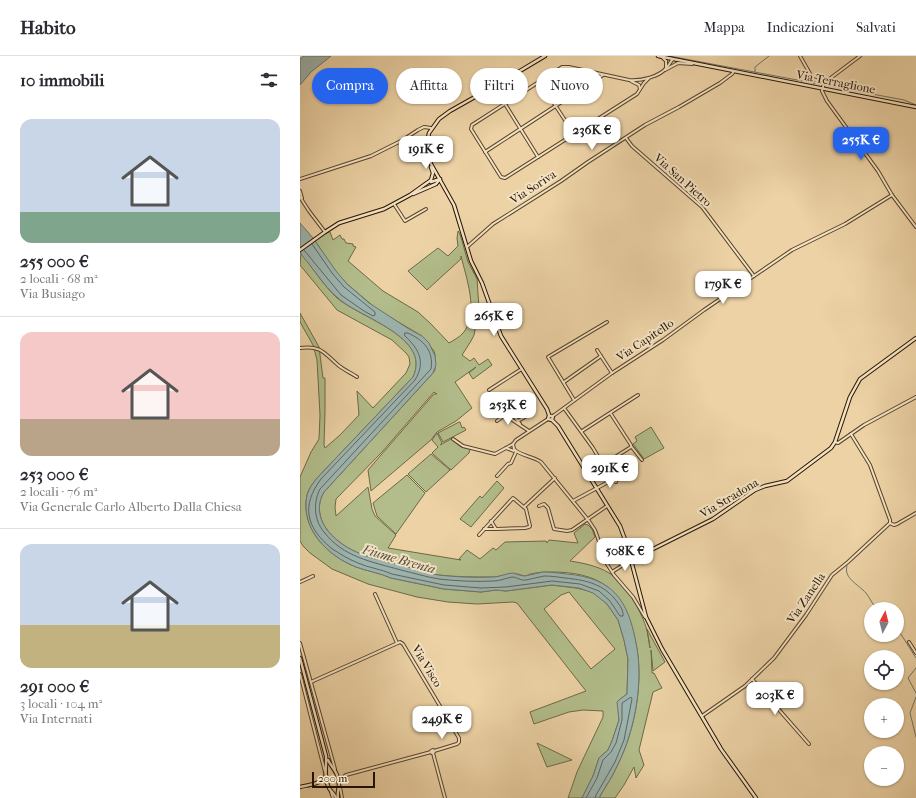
<!DOCTYPE html>
<html lang="it">
<meta charset="utf-8">
<style>
:root{--surface:#fff;--page:#f2f2f3;--text:#2b2b33;--muted:#7c7c81;--line:#e1e1e2;--accent:#2563eb}
body{margin:0;font-family:"IM FELL French Canon",serif;background:var(--page);color:var(--text);height:100vh;display:flex;flex-direction:column;font-size:15px;white-space:nowrap}
*{box-sizing:border-box;margin:0}
p{font-size:13px;color:var(--muted)}
.icon{flex:none;width:22px;height:22px;fill:none;stroke:currentColor;stroke-width:2;stroke-linecap:round;stroke-linejoin:round}
.map{position:relative;flex:1;overflow:hidden}
.sheet{display:flex;flex-direction:column;background:var(--surface);width:300px}
.sheet>*{flex:none}
.guide{position:absolute;left:12px;top:12px;width:380px;height:36px;display:flex;gap:8px}
.needle{width:26px;rotate:7deg}
.buttons{position:absolute;left:564px;top:546px;display:grid;gap:8px}
.buttons a{display:grid;place-items:center;width:40px;height:40px;border-radius:50%;background:var(--surface);box-shadow:0 1px 3px #0004;font-size:20px}
.scale{position:absolute;left:12px;bottom:10px;width:63px;box-sizing:border-box;padding-left:4px;border:2px solid #281500;border-top:0;font-size:11px;line-height:14px;white-space:nowrap;color:#281500;-webkit-text-stroke:3px #f3e2c4;paint-order:stroke}
.price{position:absolute;translate:-50% -34px;padding:0 9px;border-radius:8px;background:#fff;color:#222;font-size:13px;line-height:26px;filter:drop-shadow(0 1px 2px #0008)}
.price::after{content:'';position:absolute;left:50%;top:24px;width:12px;height:9px;margin-left:-6px;background:inherit;clip-path:polygon(0 0,100% 0,50% 100%)}
.price.current{background:var(--accent);color:#fff}
ul{padding:0;list-style:none}
li{display:grid;align-content:center;gap:8px;height:212px;padding:0 20px}
li+li{border-top:1px solid var(--line)}
li span{display:grid;place-items:center;height:124px;border-radius:12px;color:#555}
li>.icon{margin-inline-start:auto}
span .icon{width:72px;height:72px;fill:#fffc;stroke-width:1}
li b{font-size:17px}
h2{display:flex;justify-content:space-between;align-items:center;height:48px;padding:0 20px;font-size:17px}
.chip{padding:0 14px;border-radius:18px;background:var(--surface);box-shadow:0 1px 3px #0004;font-size:14px;line-height:36px}
.chip.current{background:var(--accent);color:#fff}
header{display:flex;align-items:center;gap:24px;box-sizing:border-box;height:56px;padding:0 20px;background:var(--surface);border-bottom:1px solid var(--line)}
header strong{font-size:19px}
nav{display:flex;gap:22px;margin-inline-start:auto;font-size:14px}
main{display:flex;flex:1;min-height:0}
.map>svg:first-child{display:block}
.green{fill:#b2bd8b;stroke:#6d6946;fill-rule:evenodd}
.water{fill:#9cb5b1;stroke:#6e756a}
.lines{fill:none;stroke-linecap:round;stroke-linejoin:round}
.shore{stroke:#626558;stroke-width:1}
.stream{stroke:#6e756a;stroke-width:1}
.street-casing{stroke:#594429;stroke-width:4}
.secondary-casing{stroke:#281500;stroke-width:4.5}
.street{stroke:#f3e2c4;stroke-width:2}
.secondary{stroke:#f3e2c4;stroke-width:2.5}
.labels{text-anchor:middle;dominant-baseline:central;stroke-width:4;stroke-linejoin:round;paint-order:stroke}
.street-label{font-size:12px;fill:#281500;stroke:#f3e2c4}
.water-label{font-size:13px;font-style:italic;fill:#514d3e;stroke:#f3e2c4}
</style>
<header>
<strong>Habito</strong>
<nav><a>Mappa</a><a>Indicazioni</a><a>Salvati</a></nav>
</header>
<main>
<section class="sheet">
<h2>10 immobili<svg class="icon" aria-label="filters" viewBox="0 0 24 24"><path d="M4 7h16M4 17h16"/><circle cx="9" cy="7" r="2"/><circle cx="15" cy="17" r="2"/></svg></h2>
<ul>
<li><span style="background:linear-gradient(#c9d6e8 75%,#7fa58c 0)"><svg class="icon" aria-label="home" viewBox="0 0 24 24"><path d="M3 11l9-7 9 7M6 9v11h12V9"/></svg></span><div><b>255 000 €</b><p>2 locali · 68 m²</p><p>Via Busiago</p></div></li>
<li><span style="background:linear-gradient(#f6c9c9 70%,#b9a48a 0)"><svg class="icon" aria-label="home" viewBox="0 0 24 24"><path d="M3 11l9-7 9 7M6 9v11h12V9"/></svg></span><div><b>253 000 €</b><p>2 locali · 76 m²</p><p>Via Generale Carlo Alberto Dalla Chiesa</p></div></li>
<li><span style="background:linear-gradient(#c9d6e8 65%,#c2b280 0)"><svg class="icon" aria-label="home" viewBox="0 0 24 24"><path d="M3 11l9-7 9 7M6 9v11h12V9"/></svg></span><div><b>291 000 €</b><p>3 locali · 104 m²</p><p>Via Internati</p></div></li>
</ul>
</section>
<div class="map">
<svg width="616" height="742" viewBox="0 0 616 742">
<rect width="100%" height="100%" fill="#ecd2a5"/>
<filter id="stains"><feTurbulence type="fractalNoise" baseFrequency=".005" numOctaves="4"/><feColorMatrix values="0 0 0 0 .2 0 0 0 0 .09 0 0 0 0 .02 0 0 0 .5 -.17"/></filter>
<radialGradient id="worn" r=".72"><stop offset=".6" stop-color="#630" stop-opacity="0"/><stop offset="1" stop-color="#630" stop-opacity=".3"/></radialGradient>
<!-- green -->
<g class="green">
<path d="M158,175L160,178L168,206L177,223L179,252L174,279L171,285L162,299L170,305L174,302L179,309L188,303L192,309L173,323L169,317L176,311L155,326L172,352L156,365L137,376L131,384L71,435L68,414L134,338H137L134,336L82,396L36,443L35,451L36,460L68,431L72,453L75,460L96,479L88,492L161,504L159,503L167,494L180,503L193,492L196,494L205,486L246,485L247,487L249,484L278,487L274,477L285,468L288,469L292,473L295,481L270,505C283,507 298,510 309,517C325,526 340,553 346,571C348,578 349,585 350,592L347,573L365,606L353,615L351,594L352,617H354L362,632L353,636L339,694L344,709L336,722L334,711L324,729L315,742H299C305,731 313,720 318,708C335,674 344,625 336,588C325,533 301,515 246,516C241,516 235,517 231,518C228,518 228,520 225,520C222,520 220,518 217,518C209,517 200,521 193,521C175,521 156,521 138,519C125,517 113,512 100,509C73,503 46,497 28,475C19,464 16,449 24,436L133,317L135,314V299L134,295L122,280L78,254L47,228L35,215L15,185L28,176H30L33,184L40,179L42,183H44L46,187L53,188V190L56,191L48,205L83,235L118,256L131,268L149,287C154,284 160,281 164,276C179,256 166,221 161,200V203L127,234L108,215L138,192L148,200L158,190L157,182Z"/>
<path d="M1,196C12,211 23,229 37,242C60,262 132,281 113,321L18,421C13,427 9,432 7,439C0,473 28,500 56,511C67,515 80,517 91,522L144,533L181,536L196,534L206,535L252,529L276,532L293,536L307,548L318,564L324,584L328,603L327,638L319,644V664L312,685L308,694L299,702L293,720L282,742H268L277,716L303,661V655L283,654L269,656L234,668L230,656L286,635L217,547L213,546L177,548L148,546L117,541L68,528L32,513L10,497L3,490L0,485V421L11,396L19,383L20,359L17,304L13,289L0,266V257L19,291L23,322H25V355L24,389L25,392L40,379L59,359L57,335L73,352L106,317L110,308L109,301L106,297L92,284L37,254L0,209ZM269,536L315,593L291,613L244,553L261,539Z"/>
<polygon points="159,366 160,366 162,372 164,371 166,374 143,386 138,377"/>
<polygon points="351,371 364,392 344,403 333,388 337,385 335,381"/>
<polygon points="137,377 142,387 140,389 151,383 161,391 170,393 169,397 151,414 132,397 138,391 132,384"/>
<polygon points="131,398 150,414 126,436 108,418"/>
<polygon points="107,419 125,437 96,478 77,460 73,447"/>
<polygon points="197,425 204,432 171,471 160,463 180,440 182,442"/>
<polygon points="237,687 272,704 247,711"/>
</g>
<!-- water -->
<g class="water">
<polygon points="4,0 31,0 11,16 0,29 0,3"/>
<path d="M0,167L13,182L36,215L47,228L69,247L109,273L122,280L129,287L135,300L136,309L133,317L24,436C16,449 19,464 28,475C46,497 74,503 100,509C113,512 125,517 138,519C156,521 175,522 193,521C200,521 207,517 213,517C217,518 221,520 225,520C231,519 237,517 243,516C251,516 259,517 267,518C313,522 328,544 336,587C344,625 335,674 318,708C313,720 305,731 299,742H282L293,720L299,702L308,694L312,685L319,664L317,646L319,644L327,638L328,603L324,584L318,564L307,548L293,537L279,532L252,529L206,535L196,534L181,536L144,533L91,522C80,517 67,515 56,511C28,500 0,473 7,439C9,432 13,427 18,421L113,321C132,281 60,262 38,242C28,234 20,222 12,212C9,207 1,200 0,195C0,186 0,175 0,167Z"/>
</g>
<g class="lines">
<!-- shore -->
<g class="shore">
<polyline points="4,194 41,239 64,255 73,260 75,259 75,256 44,231 32,217 12,188"/>
<path d="M105,277H108C123,284 134,294 131,313L20,433C13,447 14,464 24,476C43,501 72,506 101,514C114,517 126,521 139,523C157,525 176,526 194,525C200,525 206,522 212,521C217,521 221,525 226,524C232,523 238,521 244,520C251,520 258,521 265,522C284,524 301,527 314,542C318,547 324,554 323,560H320L310,545L299,535L280,528L252,525L206,531L181,532L144,529L92,518C81,513 69,512 58,507C48,503 40,498 31,492C6,471 1,450 21,423L115,324C126,306 119,293 105,280Z"/>
<polyline points="286,742 297,722 303,704 311,696 316,687 322,664 322,647 331,641 332,643 324,684 315,706 296,739 295,742"/>
</g>
<!-- stream -->
<g class="stream">
<polyline points="369,0 604,44 616,49"/>
<polyline points="455,16 455,11 469,0"/>
<path d="M547,510C543,522 559,529 566,537C570,542 572,548 577,553"/>
<polyline points="597,572 616,602"/>
<polyline points="616,612 608,622 616,637"/>
<polyline points="616,641 610,657 616,681"/>
</g>
<defs>
<g id="street">
<polyline points="500,0 513,23 524,27 522,35 527,45 578,115 592,139 616,171"/>
<polyline points="560,0 524,27 565,34 567,33"/>
<polyline points="362,1 366,5 366,11"/>
<polyline points="365,14 378,7 392,8"/>
<path d="M349,22L344,27L337,38L205,122L201,121L171,73L172,69L262,11H269L329,24C341,25 360,21 367,11C370,8 370,6 373,3"/>
<polyline points="331,25 339,29 340,33"/>
<polyline points="240,26 274,78"/>
<polyline points="205,48 238,101"/>
<polyline points="326,82 332,90 402,151 454,220"/>
<polyline points="185,96 303,19"/>
<polyline points="0,123 71,100 101,85 118,74 124,71 131,72"/>
<polyline points="0,135 2,142"/>
<polyline points="0,141 9,155 25,176"/>
<polyline points="94,148 105,165 126,153"/>
<polyline points="167,191 193,168 261,125 288,106 345,69 379,51 420,27 432,18 434,15"/>
<path d="M0,292C21,289 24,297 38,309C44,314 51,317 57,321"/>
<polyline points="297,294 312,317"/>
<polyline points="264,326 301,300"/>
<polyline points="189,334 220,314"/>
<polyline points="274,344 248,301 307,266"/>
<polyline points="264,352 293,392 312,424 316,426"/>
<polyline points="205,359 229,375"/>
<polyline points="253,360 312,317 363,284 404,254 492,194 545,168 592,139"/>
<path d="M248,363L216,384L213,388L214,393C220,400 233,400 241,406L289,465L295,474L307,508L314,519L333,541L345,561"/>
<polyline points="197,365 209,356 211,356 220,368"/>
<polyline points="218,365 225,361"/>
<polyline points="282,375 338,339"/>
<polyline points="153,383 163,390 195,398 206,392 214,395"/>
<polyline points="535,386 538,387 564,369 616,341"/>
<polyline points="331,390 342,404"/>
<polyline points="206,392 213,388"/>
<polyline points="304,408 331,391 331,389 311,358"/>
<polyline points="197,420 208,408 211,407 216,396"/>
<polyline points="273,445 312,424"/>
<polyline points="239,450 244,448 248,452 254,473 267,475 272,474 307,450"/>
<polyline points="224,451 255,422"/>
<polyline points="590,467 594,469 597,468 616,457"/>
<polyline points="184,473 195,473"/>
<polyline points="179,479 213,442 226,453 230,470 229,471 225,472 196,473 191,465"/>
<polyline points="312,516 331,504"/>
<polyline points="0,526 13,520"/>
<polyline points="75,538 97,587"/>
<polyline points="609,586 616,597"/>
<polyline points="0,587 35,713"/>
<polyline points="0,618 25,716"/>
<polyline points="452,623 509,688"/>
<polyline points="11,626 100,586 103,588 159,682 159,686 157,688 134,695"/>
<polyline points="402,660 445,630 474,602 506,559 532,519 548,506 590,467 590,464 570,409 551,378"/>
<polygon points="133,694 134,696 132,697 131,695"/>
<polyline points="133,697 145,742"/>
<polyline points="39,724 46,719 131,696"/>
<polyline points="40,731 42,742"/>
<polyline points="31,736 33,742"/>
</g>
<g id="secondary">
<polyline points="245,0 198,28 150,55 139,63 129,77 126,92 131,108 154,149 171,205 182,227 201,280 247,353 249,359"/>
<polyline points="358,0 616,51"/>
<polyline points="131,126 140,123"/>
<polyline points="113,138 136,128 140,123"/>
<polyline points="0,194 25,176 39,167 84,153 110,139 131,124 133,117 131,111"/>
<polyline points="252,364 253,360 249,360 248,363 252,364 258,370 320,470 327,489 346,561 362,593 421,693 456,742"/>
<polyline points="331,504 413,463 455,434 465,430 487,425 531,392 535,386 550,341 560,323 616,282"/>
<path d="M0,602L26,700C27,710 23,721 29,732C31,736 34,737 36,742"/>
<path d="M28,704C32,712 39,717 39,729C39,733 37,736 38,742"/>
<path d="M0,731C8,729 21,728 26,720"/>
</g>
</defs>
<!-- street casing -->
<use href="#street" class="street-casing"/>
<!-- secondary casing -->
<use href="#secondary" class="secondary-casing"/>
<!-- street -->
<use href="#street" class="street"/>
<!-- secondary -->
<use href="#secondary" class="secondary"/>
</g>
<g class="labels">
<!-- street labels -->
<g class="street-label">
<text transform="translate(536 26) rotate(11)">Via Terraglione</text>
<text transform="translate(383 124) rotate(42)">Via San Pietro</text>
<text transform="translate(233 131) rotate(-33)">Via Soriva</text>
<text transform="translate(345 284) rotate(-34)">Via Capitello</text>
<text transform="translate(429 442) rotate(-31)">Via Stradona</text>
<text transform="translate(506 542) rotate(-56)">Via Zanella</text>
<text transform="translate(127 610) rotate(59)">Via Visco</text>
</g>
<!-- water labels -->
<g class="water-label">
<text transform="translate(99 503) rotate(16)">Fiume Brenta</text>
</g>
</g>
<rect width="100%" height="100%" filter="url(#stains)"/>
<rect width="100%" height="100%" fill="url(#worn)"/>
</svg>
<div class="buttons">
<a><svg class="needle" viewBox="-14 -14 28 28"><path d="M0-13l5 13h-10z" fill="#e53935"/><path d="M0 13l5-13h-10z" fill="#7c7c81"/></svg></a>
<a><svg class="icon" aria-label="locate" viewBox="0 0 24 24"><circle cx="12" cy="12" r="6"/><path d="M12 2v4M12 18v4M2 12h4M18 12h4"/></svg></a>
<a>+</a>
<a>−</a>
</div>
<div class="scale">200 m</div>
<b class="price" style="left:292px;top:95px">236K €</b>
<b class="price current" style="left:561px;top:105px">255K €</b>
<b class="price" style="left:126px;top:114px">191K €</b>
<b class="price" style="left:423px;top:249px">179K €</b>
<b class="price" style="left:194px;top:281px">265K €</b>
<b class="price" style="left:208px;top:370px">253K €</b>
<b class="price" style="left:310px;top:433px">291K €</b>
<b class="price" style="left:325px;top:516px">508K €</b>
<b class="price" style="left:475px;top:660px">203K €</b>
<b class="price" style="left:142px;top:684px">249K €</b>
<div class="guide">
<a class="chip current">Compra</a>
<a class="chip">Affitta</a>
<a class="chip">Filtri</a>
<a class="chip">Nuovo</a>
</div>
</div>
</main>
